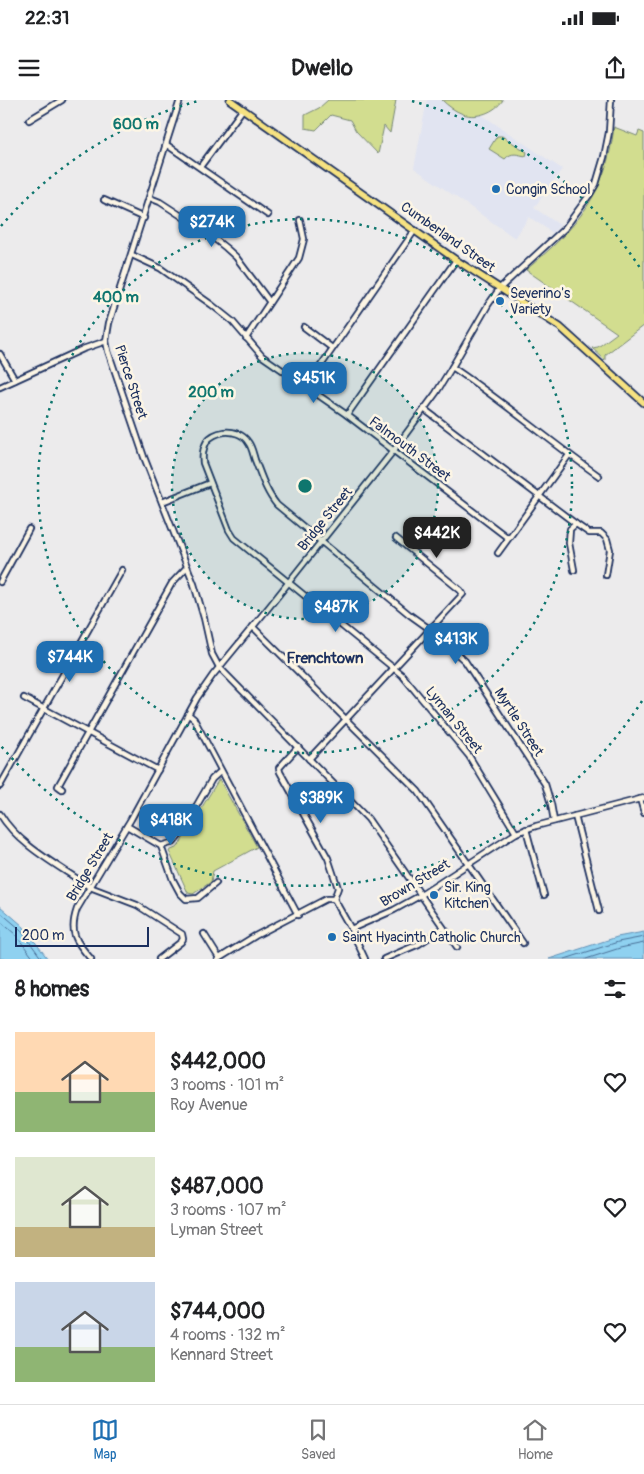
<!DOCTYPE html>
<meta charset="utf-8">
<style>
:root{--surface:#fff;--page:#f6f6f6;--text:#202124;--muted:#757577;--line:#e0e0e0;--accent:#1f6fb2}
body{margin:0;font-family:Pangolin,sans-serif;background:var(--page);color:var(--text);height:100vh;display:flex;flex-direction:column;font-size:19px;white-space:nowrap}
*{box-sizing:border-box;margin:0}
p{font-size:16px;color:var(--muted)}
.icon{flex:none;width:28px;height:28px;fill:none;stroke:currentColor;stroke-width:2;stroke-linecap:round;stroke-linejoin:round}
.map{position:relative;height:859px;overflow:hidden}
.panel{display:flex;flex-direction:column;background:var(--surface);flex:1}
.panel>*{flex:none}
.scale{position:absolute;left:15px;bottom:12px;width:134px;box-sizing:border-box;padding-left:5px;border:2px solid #1b2f5e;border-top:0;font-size:14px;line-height:18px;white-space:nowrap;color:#1b2f5e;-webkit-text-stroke:4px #fcf5e5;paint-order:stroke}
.price{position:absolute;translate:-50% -42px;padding:0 11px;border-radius:10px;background:var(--accent);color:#fff;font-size:16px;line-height:32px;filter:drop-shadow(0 1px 2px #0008)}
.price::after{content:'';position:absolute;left:50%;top:30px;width:15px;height:11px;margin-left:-8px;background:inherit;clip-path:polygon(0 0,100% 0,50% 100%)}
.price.current{background:#222;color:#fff}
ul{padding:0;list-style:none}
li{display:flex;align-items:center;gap:15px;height:125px;padding:0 15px}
li span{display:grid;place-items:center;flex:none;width:140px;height:100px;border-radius:0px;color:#555}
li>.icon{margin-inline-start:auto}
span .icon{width:60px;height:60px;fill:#fffc;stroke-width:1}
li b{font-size:21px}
h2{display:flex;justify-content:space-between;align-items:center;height:60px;padding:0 15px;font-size:21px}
.status{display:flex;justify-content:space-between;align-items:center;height:35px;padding:0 25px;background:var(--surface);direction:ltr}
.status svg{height:14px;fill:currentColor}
header{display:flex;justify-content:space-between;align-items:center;height:65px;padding:0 15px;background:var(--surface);font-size:22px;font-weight:700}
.tabs{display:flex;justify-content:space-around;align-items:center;height:70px;border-top:1px solid var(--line);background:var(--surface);font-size:14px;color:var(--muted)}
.tabs a{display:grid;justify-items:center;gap:2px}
.tabs .current{color:var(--accent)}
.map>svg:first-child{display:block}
.built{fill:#e1e4f1}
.green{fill:#d2dd8f;stroke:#768676}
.water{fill:#8fd1f0;stroke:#6190b6}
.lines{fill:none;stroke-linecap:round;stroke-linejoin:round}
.shore{stroke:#497098;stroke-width:1}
.minor-casing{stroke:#1b2f5e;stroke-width:8}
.major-casing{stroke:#1b2f5e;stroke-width:9}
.minor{stroke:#fcf5e5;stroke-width:4.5}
.major{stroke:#f6e281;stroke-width:5.5}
.ring{fill:none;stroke:#0f766e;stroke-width:2.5;stroke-dasharray:2.5 5}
.poi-dot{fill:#1f6fb2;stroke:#fcf5e5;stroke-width:2}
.labels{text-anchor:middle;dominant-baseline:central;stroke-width:5;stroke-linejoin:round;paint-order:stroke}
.poi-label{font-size:14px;fill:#1b2f5e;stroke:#fcf5e5;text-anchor:start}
.street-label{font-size:14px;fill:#1b2f5e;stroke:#fcf5e5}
.neighbourhood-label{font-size:15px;font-weight:bold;fill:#1b2f5e;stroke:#fcf5e5}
.centre{fill:#0f766e;stroke:#fcf5e5;stroke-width:2.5}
.ring-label{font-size:15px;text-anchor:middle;font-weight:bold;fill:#0f766e;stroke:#fcf5e5;stroke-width:5;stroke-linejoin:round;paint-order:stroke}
</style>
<div class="status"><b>22:31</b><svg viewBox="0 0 49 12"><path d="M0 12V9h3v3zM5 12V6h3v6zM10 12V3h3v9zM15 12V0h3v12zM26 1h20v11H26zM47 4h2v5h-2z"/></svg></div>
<header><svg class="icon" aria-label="menu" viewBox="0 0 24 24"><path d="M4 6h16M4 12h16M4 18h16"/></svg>Dwello<svg class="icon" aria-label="share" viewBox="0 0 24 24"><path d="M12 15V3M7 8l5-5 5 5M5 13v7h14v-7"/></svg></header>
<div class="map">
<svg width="644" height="859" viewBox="0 0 644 859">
<rect width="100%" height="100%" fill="#ecebec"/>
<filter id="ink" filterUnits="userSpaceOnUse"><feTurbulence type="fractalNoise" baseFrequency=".02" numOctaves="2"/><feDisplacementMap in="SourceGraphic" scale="10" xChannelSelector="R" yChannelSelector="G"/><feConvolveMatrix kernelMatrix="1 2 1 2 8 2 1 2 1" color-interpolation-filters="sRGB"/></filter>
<g filter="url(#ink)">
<!-- built -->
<polygon class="built" points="427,0 460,0 562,69 534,108 560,125 553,133 529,117 515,138 414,68"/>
<!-- green -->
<g class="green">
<polygon points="328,0 396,0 390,33 384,26 378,54 356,31 350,20 331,15 316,30 305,28 305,15 319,8"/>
<path d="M442,0H503C495,12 477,19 463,14C455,11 448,6 442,0Z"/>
<path d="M614,27L637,36L639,31L644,33V225L605,255V260L592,248L598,247L617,233L526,170C577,127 606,95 614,27Z"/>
<path d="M497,36H502L527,52L526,56C518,55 512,51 505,59L489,49Z"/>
<polygon points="219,679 257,747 213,771 211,782 193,794 188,793 169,751 178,747"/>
</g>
<!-- water -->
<g class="water">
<polygon points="0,806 23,826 48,859 0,859"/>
<polygon points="644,832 644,859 549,859 617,837"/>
</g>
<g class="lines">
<!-- shore -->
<g class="shore">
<polyline points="0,812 20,829 42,859"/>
<polyline points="0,821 15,834 34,859"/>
<polyline points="565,859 618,842 644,837"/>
<polyline points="586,859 620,848 644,843"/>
</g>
<defs>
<g id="minor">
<polyline points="180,0 109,223 106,241 108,251 144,357 194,484 204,518 212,554 219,567 368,719 457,847"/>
<polyline points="29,20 62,0"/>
<polyline points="167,45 268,115"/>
<polyline points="200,67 243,9"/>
<polyline points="150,98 160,102 206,132 226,148 236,157 269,201"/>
<polyline points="104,100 144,118"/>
<polyline points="132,155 160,168 212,205 232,221 262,256 347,315 508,438"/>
<polyline points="304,227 332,248"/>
<polyline points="246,238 299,158 304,139 300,120"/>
<polyline points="0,254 15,280"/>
<path d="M452,267C503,301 549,341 599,376"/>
<polyline points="0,287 83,249 106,241"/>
<polyline points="306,287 415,130"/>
<polyline points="424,309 576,424 589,433 601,433 607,439 610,450 606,475"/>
<polyline points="347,315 456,160"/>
<polyline points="162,402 210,383"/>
<polyline points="498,453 569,355"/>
<polyline points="574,470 569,443 570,429 576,424"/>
<polyline points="0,482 29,429"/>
<polyline points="253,527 418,691 523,843"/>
<polyline points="24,598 158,670"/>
<polyline points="188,614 194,619 298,815"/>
<polyline points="298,647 279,668 280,672 328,758 338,788 334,799"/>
<polyline points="309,659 463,494 460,490 396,438"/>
<polyline points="0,686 122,470"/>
<polyline points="62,689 58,686 172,483 187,467"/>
<polyline points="640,699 644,713"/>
<path d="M0,714C18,744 54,763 82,782L90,787L137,805L182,834L183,839L181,842L159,859"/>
<polyline points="575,716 599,811"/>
<polyline points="127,726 161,746 173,780 180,793 186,799 198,798 216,783"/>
<polyline points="526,729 544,795"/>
<path d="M516,733L469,656L402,575L234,438L229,430L203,363C202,355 203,348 207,341C211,336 218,333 224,332C233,331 243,334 248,342C252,347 253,354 255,360C261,375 266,392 277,405L410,515L431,530L465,561L545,684L551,704L554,721"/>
<polyline points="161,746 174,742 179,736 212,679 221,671"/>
<polyline points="334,799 351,829 365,859"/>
<polyline points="351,829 394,810 421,795 516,733 536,726 644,698"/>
<polyline points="204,834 219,858"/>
<path d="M91,859C75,841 69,832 77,809L131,719L197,598L213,575L269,507L394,350L436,293L452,267L488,205L500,188L565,128L590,94L596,84L604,57L609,32L611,0"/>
<polyline points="218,859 255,836 326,799 334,799"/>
<polyline points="384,859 419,844 443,828"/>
</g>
<polyline id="major" points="230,0 456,160 560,227 644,303"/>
</defs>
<!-- minor casing -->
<use href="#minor" class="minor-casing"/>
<!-- major casing -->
<use href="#major" class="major-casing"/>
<!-- minor -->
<use href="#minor" class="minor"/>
<!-- major -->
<use href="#major" class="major"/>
</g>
</g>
<!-- distance rings -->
<circle cx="305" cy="386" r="133" fill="#0f766e" fill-opacity=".12"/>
<g class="ring">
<circle cx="305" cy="386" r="133"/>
<circle cx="305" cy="386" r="267"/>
<path d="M642 601A400 400 0 0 1 1 646M1 126A400 400 0 0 1 198 1M412 1A400 400 0 0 1 642 171"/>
</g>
<!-- markers -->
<g class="poi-dot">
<circle cx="496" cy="89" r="5"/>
<circle cx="500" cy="201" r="5"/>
<circle cx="434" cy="795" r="5"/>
<circle cx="332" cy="837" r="5"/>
</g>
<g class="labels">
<!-- poi labels -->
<g class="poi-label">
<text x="506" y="89">Congin School</text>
<text x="510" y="193">Severino's<tspan x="510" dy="16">Variety</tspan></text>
<text x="444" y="787">Sir. King<tspan x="444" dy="16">Kitchen</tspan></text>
<text x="342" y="837">Saint Hyacinth Catholic Church</text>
</g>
<!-- street labels -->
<g class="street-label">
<text transform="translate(448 137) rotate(35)">Cumberland Street</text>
<text transform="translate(131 282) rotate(72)">Pierce Street</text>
<text transform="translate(410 349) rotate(37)">Falmouth Street</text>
<text transform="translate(325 419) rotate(-51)">Bridge Street</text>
<text transform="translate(454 620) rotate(51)">Lyman Street</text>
<text transform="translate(519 622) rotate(57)">Myrtle Street</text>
<text transform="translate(90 767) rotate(-59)">Bridge Street</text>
<text transform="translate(415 783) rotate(-31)">Brown Street</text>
</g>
<!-- neighbourhood labels -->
<g class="neighbourhood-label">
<text x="325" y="558">Frenchtown</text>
</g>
</g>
<circle cx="305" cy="386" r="8" class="centre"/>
<g class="ring-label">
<text x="136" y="29">600 m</text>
<text x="116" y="202">400 m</text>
<text x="211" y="297">200 m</text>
</g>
</svg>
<div class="scale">200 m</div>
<b class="price" style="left:212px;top:148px">$274K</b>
<b class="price" style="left:314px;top:304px">$451K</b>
<b class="price current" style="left:437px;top:459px">$442K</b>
<b class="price" style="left:336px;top:533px">$487K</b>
<b class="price" style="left:456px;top:565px">$413K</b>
<b class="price" style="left:70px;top:583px">$744K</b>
<b class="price" style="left:321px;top:724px">$389K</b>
<b class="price" style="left:171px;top:746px">$418K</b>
</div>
<section class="panel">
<h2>8 homes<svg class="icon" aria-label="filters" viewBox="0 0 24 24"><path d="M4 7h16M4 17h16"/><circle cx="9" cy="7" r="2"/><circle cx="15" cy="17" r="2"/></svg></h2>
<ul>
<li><span style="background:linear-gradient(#ffd9b3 60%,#8fb573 0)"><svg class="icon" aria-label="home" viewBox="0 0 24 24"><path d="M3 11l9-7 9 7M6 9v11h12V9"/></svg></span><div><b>$442,000</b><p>3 rooms · 101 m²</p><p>Roy Avenue</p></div><svg class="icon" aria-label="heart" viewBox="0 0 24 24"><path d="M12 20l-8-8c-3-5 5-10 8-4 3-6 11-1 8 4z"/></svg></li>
<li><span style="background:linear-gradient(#dfe7d0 70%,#c2b280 0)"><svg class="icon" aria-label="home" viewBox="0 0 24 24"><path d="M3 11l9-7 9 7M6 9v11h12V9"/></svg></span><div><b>$487,000</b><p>3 rooms · 107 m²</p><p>Lyman Street</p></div><svg class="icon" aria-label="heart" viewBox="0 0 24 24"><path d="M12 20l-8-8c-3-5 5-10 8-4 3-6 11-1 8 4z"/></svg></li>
<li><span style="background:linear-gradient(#c9d6e8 65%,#8fb573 0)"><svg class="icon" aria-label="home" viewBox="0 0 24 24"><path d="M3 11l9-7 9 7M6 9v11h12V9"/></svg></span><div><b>$744,000</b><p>4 rooms · 132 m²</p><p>Kennard Street</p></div><svg class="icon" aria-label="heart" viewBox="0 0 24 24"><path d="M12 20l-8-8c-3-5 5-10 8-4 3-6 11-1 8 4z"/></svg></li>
</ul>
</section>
<nav class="tabs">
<a class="current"><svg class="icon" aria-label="map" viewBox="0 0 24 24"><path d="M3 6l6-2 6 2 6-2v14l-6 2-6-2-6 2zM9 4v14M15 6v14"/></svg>Map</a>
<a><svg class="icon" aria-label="saved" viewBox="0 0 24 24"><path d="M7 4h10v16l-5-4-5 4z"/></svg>Saved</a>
<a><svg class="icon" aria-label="home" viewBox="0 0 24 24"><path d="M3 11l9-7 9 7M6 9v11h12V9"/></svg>Home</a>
</nav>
